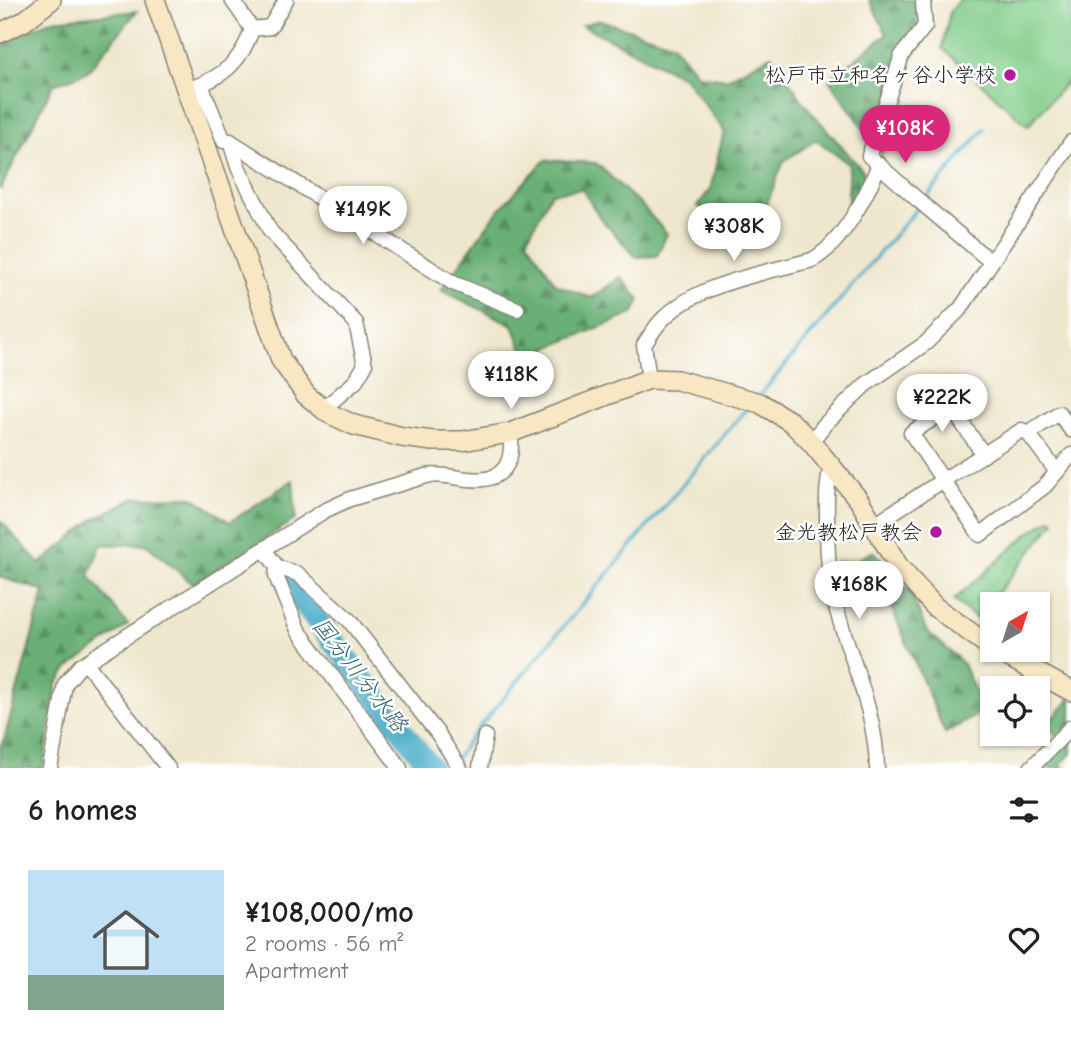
<!DOCTYPE html>
<meta charset="utf-8">
<style>
:root{--surface:#fff;--page:#f2f2f2;--text:#222;--muted:#767676;--accent:#db2777}
body{margin:0;font-family:"Comic Neue","Klee One",sans-serif;background:var(--page);color:var(--text);height:100vh;display:flex;flex-direction:column;font-size:26px;white-space:nowrap}
*{box-sizing:border-box;margin:0}
p{font-size:23px;color:var(--muted)}
.icon{flex:none;width:38px;height:38px;fill:none;stroke:currentColor;stroke-width:2;stroke-linecap:round;stroke-linejoin:round}
.map{position:relative;height:768px;overflow:hidden}
.panel{display:flex;flex-direction:column;background:var(--surface);flex:1}
.panel>*{flex:none}
.needle{width:46px;rotate:39deg}
.buttons{position:absolute;left:980px;top:592px;display:grid;gap:14px}
.buttons a{display:grid;place-items:center;width:70px;height:70px;border-radius:0px;background:var(--surface);box-shadow:0 2px 5px #0004;font-size:35px}
.price{position:absolute;translate:-50% -60px;padding:0 16px;border-radius:24px;background:#fff;color:#222;font-size:23px;line-height:46px;filter:drop-shadow(0 2px 4px #0008)}
.price::after{content:'';position:absolute;left:50%;top:42px;width:21px;height:16px;margin-left:-10px;background:inherit;clip-path:polygon(0 0,100% 0,50% 100%)}
.price.current{background:var(--accent);color:#fff}
ul{padding:0;list-style:none}
li{display:flex;align-items:center;gap:21px;height:175px;padding:0 28px}
li span{display:grid;place-items:center;flex:none;width:196px;height:140px;border-radius:0px;color:#555}
li>.icon{margin-inline-start:auto}
span .icon{width:84px;height:84px;fill:#fffc;stroke-width:1}
li b{font-size:30px}
h2{display:flex;justify-content:space-between;align-items:center;height:84px;padding:0 28px;font-size:30px}
.map>svg:first-child{display:block}
.grass{fill:url(#grass-dots);stroke:#507453;stroke-width:2}
.forest{fill:url(#forest-firs);stroke:#436649;stroke-width:2}
.pitch{fill:#83cd8a;stroke:#507453;stroke-width:2}
.lines{fill:none;stroke-linecap:round;stroke-linejoin:round}
.stream{stroke:#47acc7;stroke-width:3.5}
.river{stroke:#47acc7;stroke-width:23}
.street-casing{stroke:#868274;stroke-width:17}
.secondary-casing{stroke:#868274;stroke-width:22}
.street{stroke:#fff;stroke-width:14}
.secondary{stroke:#f9e7c3;stroke-width:19}
.poi-dot{fill:#b5179e;stroke:#fff;stroke-width:2.5}
.labels{text-anchor:middle;dominant-baseline:central;stroke-width:5;stroke-linejoin:round;paint-order:stroke}
.poi-label{font-size:21px;fill:#1c1c1c;stroke:#fff;text-anchor:end}
.water-label{font-size:23px;font-style:italic;fill:#326472;stroke:#fff}
</style>
<div class="map">
<svg width="1071" height="768" viewBox="0 0 1071 768">
<defs>
<pattern id="grass-dots" width="8" height="8" patternUnits="userSpaceOnUse" patternTransform="scale(1.75)"><rect width="8" height="8" fill="#83cd8a"/><path d="M2 2h.1M6 6h.1" fill="none" stroke="#71af76" stroke-width="1.8" stroke-linecap="round"/></pattern>
<pattern id="forest-firs" width="22" height="20" patternUnits="userSpaceOnUse" patternTransform="scale(1.75)"><rect width="22" height="20" fill="#6ab076"/><path d="M5 1l3.5 6h-7zM16 11l3.5 6h-7z" fill="#568e60"/></pattern>
</defs>
<rect width="100%" height="100%" fill="#fff"/>
<filter id="ink" filterUnits="userSpaceOnUse"><feTurbulence type="fractalNoise" baseFrequency=".0143" numOctaves="2"/><feDisplacementMap in="SourceGraphic" scale="14" xChannelSelector="R" yChannelSelector="G"/><feConvolveMatrix kernelMatrix="1 2 1 2 8 2 1 2 1" color-interpolation-filters="sRGB"/></filter>
<filter id="wash" filterUnits="userSpaceOnUse"><feTurbulence type="fractalNoise" baseFrequency=".00686" numOctaves="4" result="noise"/><feDisplacementMap in="SourceGraphic" scale="28" xChannelSelector="R" yChannelSelector="G"/><feGaussianBlur stdDeviation="1.57" result="paint"/><feColorMatrix in="noise" values="0 0 0 0 0 0 0 0 0 0 0 0 0 0 0 0 0 1.4 0 .05"/><feComposite in="paint" operator="in"/></filter>
<g filter="url(#wash)">
<rect width="100%" height="100%" fill="#efe7cd"/>
<!-- grass -->
<polygon class="grass" points="1052,518 1055,521 977,619 954,600 1029,533"/>
<!-- forest -->
<g class="forest">
<polygon points="869,0 915,0 918,35 896,54 882,154 829,80 887,34"/>
<polygon points="137,11 87,72 53,85 0,190 0,42 53,20"/>
<polygon points="600,20 672,43 698,75 727,79 771,55 807,107 864,172 863,193 848,203 849,164 816,140 784,161 762,216 728,247 723,215 697,206 710,190 724,131 685,78 582,25"/>
<polygon points="545,160 596,163 642,206 667,234 657,256 636,257 600,218 582,189 551,193 527,240 556,284 591,298 621,277 640,300 633,314 525,357 513,325 441,290 498,211"/>
<polygon points="293,480 296,519 193,584 146,544 101,545 89,576 128,625 67,669 57,684 43,768 0,768 0,746 4,740 44,591 0,577 0,520 40,564 94,519 134,498 193,497 230,522"/>
<polygon points="874,551 912,595 926,630 962,662 984,711 945,733 879,578 843,592 836,562 855,561"/>
<polygon points="1071,698 1071,754 1060,765 1064,768 1035,768 1062,741 1047,725"/>
</g>
<!-- pitch -->
<polygon class="pitch" points="959,0 1071,0 1071,77 1028,126 942,48 950,12"/>
<g class="lines">
<!-- stream -->
<g class="stream">
<polyline points="924,200 984,129"/>
<polyline points="760,395 919,206"/>
<polyline points="457,757 475,732 747,408"/>
</g>
<!-- river -->
<polyline class="river" points="288,583 431,768"/>
</g>
</g>
<g filter="url(#ink)">
<g class="lines">
<defs>
<g id="street">
<polyline points="925,0 923,3 925,26 902,55 869,156 918,200 990,261"/>
<polyline points="252,29 270,27 286,0"/>
<polyline points="201,85 224,141 230,141 238,167 270,231 356,323 365,365 355,382 329,404 328,413"/>
<path d="M192,88C223,77 242,61 252,29L232,0"/>
<polyline points="230,141 453,283 517,309"/>
<path d="M649,379L644,345C650,336 656,325 664,318C699,283 765,273 812,260C841,245 868,194 879,164"/>
<polyline points="1028,433 1057,472"/>
<polyline points="811,442 825,424 865,385 926,343 961,308 1071,142"/>
<polyline points="984,455 951,407 911,433 980,535 1045,486 1071,455"/>
<path d="M831,467C826,485 827,502 827,520C827,545 828,572 833,596C847,653 876,708 877,768"/>
<polyline points="873,525 1022,430 1028,433 1059,413 1071,430"/>
<polyline points="264,549 277,567 298,574 349,620 438,734 460,768"/>
<polyline points="277,567 276,576 298,630 400,768"/>
<polyline points="86,663 168,768"/>
<path d="M50,768L65,684L80,666L324,511L350,499L426,476C450,471 485,491 504,469C512,459 512,445 510,433"/>
<polyline points="480,768 485,736"/>
<polyline points="1031,768 1071,727"/>
</g>
<g id="secondary">
<polyline points="155,0 281,360 306,395 328,413 354,425 402,437 433,441 462,441 510,433 649,379 677,380 760,403 791,422 811,442 859,500 899,567 935,607 992,648"/>
<polyline points="0,33 23,22 51,0"/>
<polyline points="994,649 1071,691"/>
</g>
</defs>
<!-- street casing -->
<use href="#street" class="street-casing"/>
<!-- secondary casing -->
<use href="#secondary" class="secondary-casing"/>
<!-- street -->
<use href="#street" class="street"/>
<!-- secondary -->
<use href="#secondary" class="secondary"/>
</g>
</g>
<!-- markers -->
<g class="poi-dot">
<circle cx="1010" cy="75" r="7"/>
<circle cx="936" cy="532" r="7"/>
</g>
<g class="labels">
<!-- poi labels -->
<g class="poi-label">
<text x="996" y="75">松戸市立和名ヶ谷小学校</text>
<text x="922" y="532">金光教松戸教会</text>
</g>
<!-- water labels -->
<g class="water-label">
<text transform="translate(360 675) rotate(52)">国分川分水路</text>
</g>
</g>
</svg>
<div class="buttons">
<a><svg class="needle" viewBox="-14 -14 28 28"><path d="M0-13l5 13h-10z" fill="#e53935"/><path d="M0 13l5-13h-10z" fill="#767676"/></svg></a>
<a><svg class="icon" aria-label="locate" viewBox="0 0 24 24"><circle cx="12" cy="12" r="6"/><path d="M12 2v4M12 18v4M2 12h4M18 12h4"/></svg></a>
</div>
<b class="price current" style="left:905px;top:165px">¥108K</b>
<b class="price" style="left:363px;top:246px">¥149K</b>
<b class="price" style="left:734px;top:263px">¥308K</b>
<b class="price" style="left:511px;top:411px">¥118K</b>
<b class="price" style="left:942px;top:434px">¥222K</b>
<b class="price" style="left:859px;top:621px">¥168K</b>
</div>
<section class="panel">
<h2>6 homes<svg class="icon" aria-label="filters" viewBox="0 0 24 24"><path d="M4 7h16M4 17h16"/><circle cx="9" cy="7" r="2"/><circle cx="15" cy="17" r="2"/></svg></h2>
<ul>
<li><span style="background:linear-gradient(#bfe0f5 75%,#7fa58c 0)"><svg class="icon" aria-label="home" viewBox="0 0 24 24"><path d="M3 11l9-7 9 7M6 9v11h12V9"/></svg></span><div><b>¥108,000/mo</b><p>2 rooms · 56 m²</p><p>Apartment</p></div><svg class="icon" aria-label="heart" viewBox="0 0 24 24"><path d="M12 20l-8-8c-3-5 5-10 8-4 3-6 11-1 8 4z"/></svg></li>
</ul>
</section>
